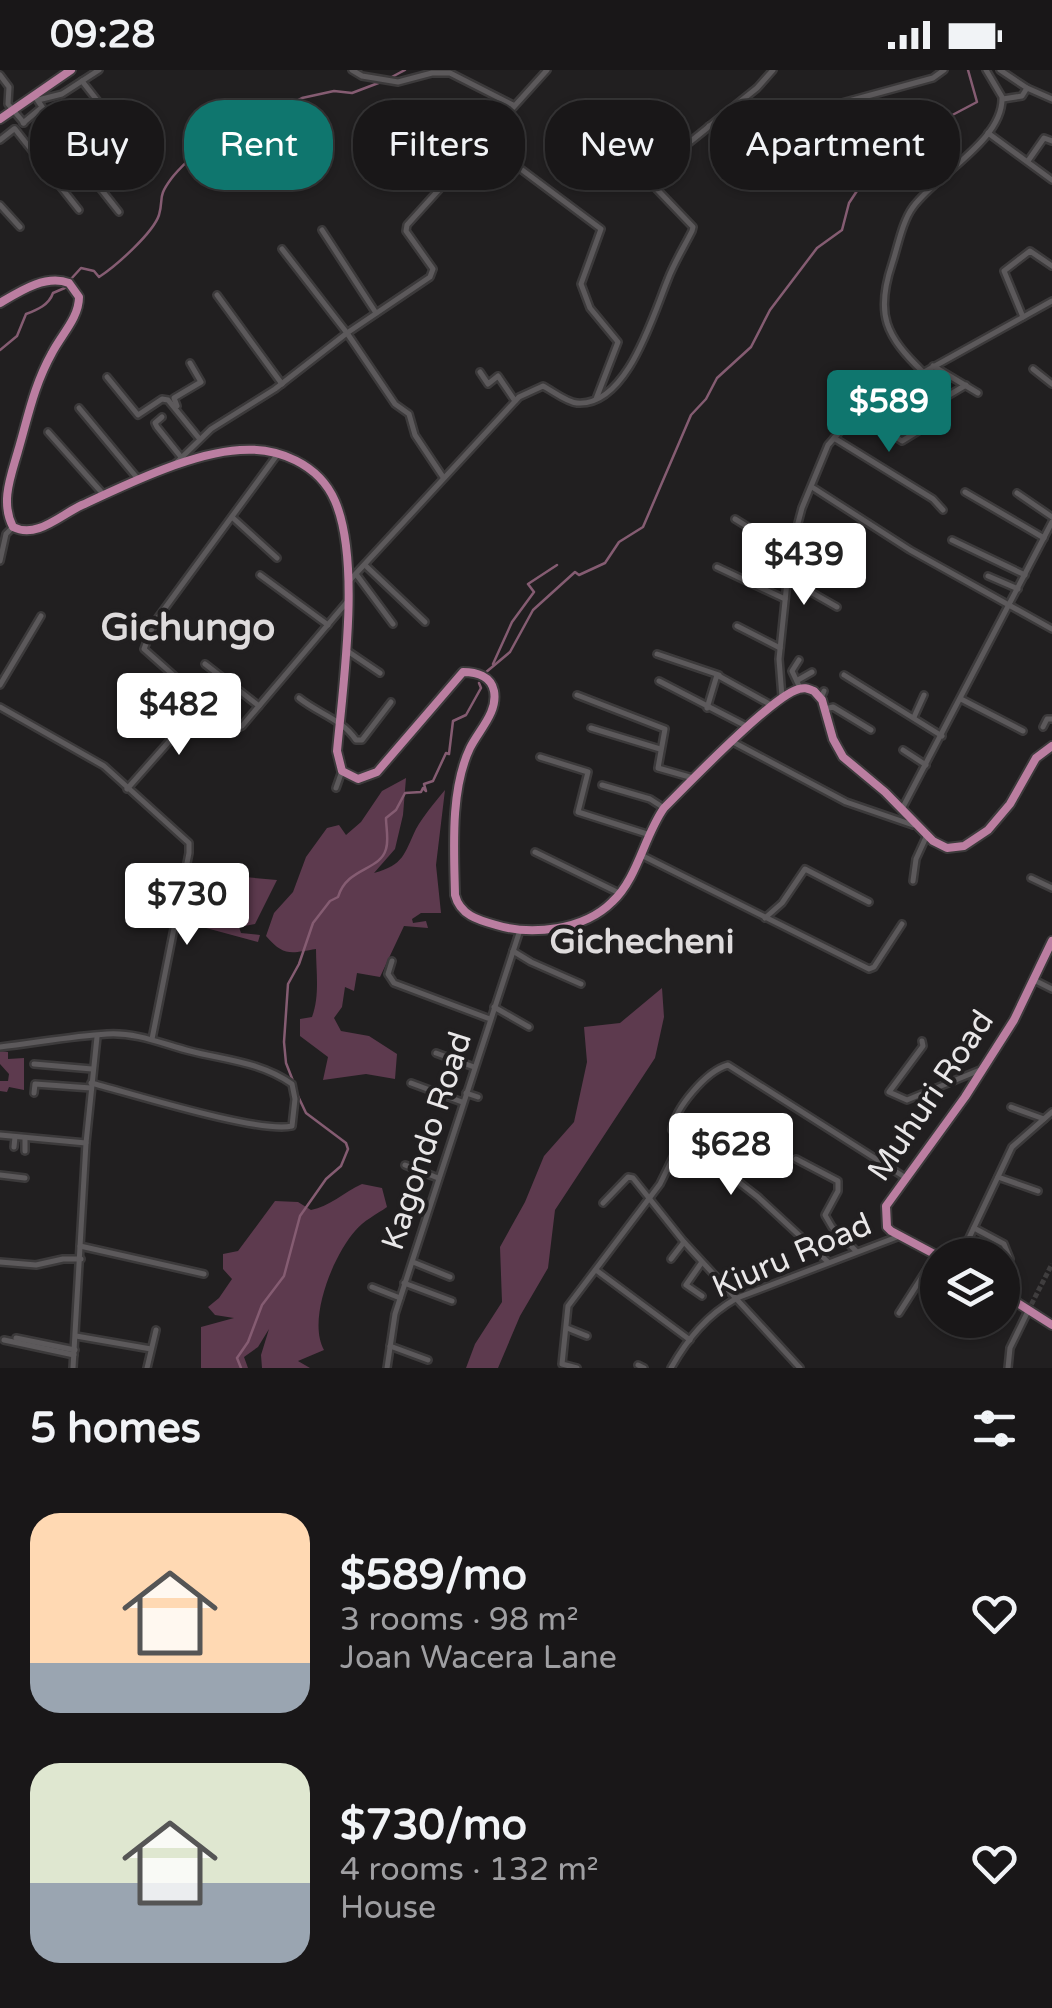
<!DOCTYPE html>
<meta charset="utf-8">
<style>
:root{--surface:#191718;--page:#262425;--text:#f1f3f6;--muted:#9f9fa2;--line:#373637;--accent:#0f766e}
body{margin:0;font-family:"Varela Round",sans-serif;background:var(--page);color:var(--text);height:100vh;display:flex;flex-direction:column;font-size:38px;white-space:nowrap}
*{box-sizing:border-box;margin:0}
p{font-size:32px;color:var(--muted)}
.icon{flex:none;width:55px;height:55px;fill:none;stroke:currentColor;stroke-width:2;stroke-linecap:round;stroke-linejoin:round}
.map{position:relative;height:1298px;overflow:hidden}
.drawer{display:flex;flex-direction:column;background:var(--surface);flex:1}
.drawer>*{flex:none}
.hud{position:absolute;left:30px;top:30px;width:992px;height:90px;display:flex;gap:20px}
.buttons{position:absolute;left:920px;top:1168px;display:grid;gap:20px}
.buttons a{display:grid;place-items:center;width:100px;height:100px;border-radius:50%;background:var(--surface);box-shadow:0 2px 8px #0004,0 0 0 2px var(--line);font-size:50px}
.price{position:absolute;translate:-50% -85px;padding:0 22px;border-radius:10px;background:#fff;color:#222;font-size:32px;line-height:65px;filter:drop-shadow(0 2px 5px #0008)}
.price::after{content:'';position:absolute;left:50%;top:60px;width:30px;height:22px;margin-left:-15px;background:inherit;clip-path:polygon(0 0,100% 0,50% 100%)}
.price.selected{background:var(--accent);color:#fff}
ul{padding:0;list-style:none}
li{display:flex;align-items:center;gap:30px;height:250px;padding:0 30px}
li span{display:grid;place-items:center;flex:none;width:280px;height:200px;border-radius:30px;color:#555}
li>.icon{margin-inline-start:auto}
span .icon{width:120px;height:120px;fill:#fffc;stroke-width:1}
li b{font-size:42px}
h2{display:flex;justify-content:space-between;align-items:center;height:120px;padding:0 30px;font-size:42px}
.tag{padding:0 35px;border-radius:40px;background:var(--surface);box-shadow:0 2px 8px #0004,0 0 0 2px var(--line);font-size:35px;line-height:90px}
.tag.selected{background:var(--accent);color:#fff}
.status{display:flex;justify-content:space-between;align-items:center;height:70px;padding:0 50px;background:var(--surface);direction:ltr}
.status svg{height:28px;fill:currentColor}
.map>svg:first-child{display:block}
.green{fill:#5d3a4e}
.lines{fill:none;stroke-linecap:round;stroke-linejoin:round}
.stream{stroke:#855c72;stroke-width:2.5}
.minor-tunnel{stroke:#3f3d3e;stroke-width:5;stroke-dasharray:5 2.5;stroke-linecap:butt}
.minor-casing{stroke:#3c3a3b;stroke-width:10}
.major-casing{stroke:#3c3a3b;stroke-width:12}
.minor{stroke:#5c595b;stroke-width:5}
.major{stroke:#bb7ea1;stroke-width:8}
.labels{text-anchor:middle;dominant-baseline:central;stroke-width:8;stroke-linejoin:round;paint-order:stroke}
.street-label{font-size:32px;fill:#e9e7e8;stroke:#211f20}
.neighbourhood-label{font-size:35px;font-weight:bold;fill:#dedbdc;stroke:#211f20}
.quarter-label{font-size:38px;font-weight:bold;fill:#dedbdc;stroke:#211f20}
</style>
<div class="status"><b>09:28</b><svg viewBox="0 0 49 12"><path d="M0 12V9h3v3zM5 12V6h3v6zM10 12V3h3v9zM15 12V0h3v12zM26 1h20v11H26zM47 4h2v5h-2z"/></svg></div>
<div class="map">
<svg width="1052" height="1298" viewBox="0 0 1052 1298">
<rect width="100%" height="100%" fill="#211f20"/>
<!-- green -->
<g class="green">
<path d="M406,708L403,745L395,779L374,803C404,795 404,784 416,759C424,745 435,732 445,720L436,795L441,843H421L412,849L413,853L426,851L428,858L404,856L380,907L357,903L354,921L345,917L342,937L334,948L341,961L369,966L397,984L395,1009L366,1004L323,1010L328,987L300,966V949L312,947C320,925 316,902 316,879C291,883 284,887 266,866L274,843L293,822L306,787L327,758L339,755L346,765L361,752L382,721Z"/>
<polygon points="222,805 277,810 255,854 239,857 241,863 260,865 258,872 184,852 187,827 213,830"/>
<polygon points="662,918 664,947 655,988 555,1140 548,1198 520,1246 498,1298 466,1298 475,1274 502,1232 500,1177 525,1132 544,1086 574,1052 587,992 584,957 620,953"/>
<polygon points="0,981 8,982 8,989 24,988 24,1020 9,1017 7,1022 0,1021 0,1011 8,1011 9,1004 0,994"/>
<path d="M362,1114L382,1118L387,1137C377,1144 363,1151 355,1161C333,1186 307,1250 324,1280L298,1291L310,1298H262L261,1285L269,1259L258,1277L244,1287L248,1298H201V1257L234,1248L215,1245L208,1237L219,1228L232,1209L223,1199V1184L238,1181L275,1131L298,1132L311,1140C329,1137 344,1122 362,1114Z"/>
</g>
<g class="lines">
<!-- stream -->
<g class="stream">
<polyline points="388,9 405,0"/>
<polyline points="941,51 977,32 968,0"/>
<path d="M71,209L81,198L94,201L99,207C116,196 153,163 159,145C164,127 157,128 171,109C184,91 208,77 214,56L225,57L251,46H265L302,28L334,21L352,23L381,12"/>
<path d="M0,280L17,266L26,244C37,240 49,235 53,223L67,217"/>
<polyline points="493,594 512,552 534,522 528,514 557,495"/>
<polyline points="485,603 510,582 533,540 575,502 579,505 605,493 619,472 643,457 691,345 706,329 717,308 751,277 770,240 817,178 842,160 849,133 882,83 905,62 932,55"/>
<path d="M295,1016L286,993L284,972L288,914L299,894L313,853L330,831L338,827C347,797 380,801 386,779C389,770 386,757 386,748L396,740L405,723L421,722L423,718L426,721L424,714L433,711L446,683L449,684L453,651L466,645L481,618L479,613"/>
<polyline points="241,1298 237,1288 248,1272 262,1235 284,1206 300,1146 326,1109 341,1096 348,1079 346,1073 306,1043 297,1024"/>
</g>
<!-- minor-tunnel -->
<polyline class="minor-tunnel" points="1028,1241 1052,1194"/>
<defs>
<g id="minor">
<polyline points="352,0 362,6 398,12 432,3 450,3 513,35"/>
<polyline points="1000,0 1027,18"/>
<polyline points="0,5 9,17 8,34 24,53"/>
<polyline points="82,11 125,66"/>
<polyline points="34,25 78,90 119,142"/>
<polyline points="1003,29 1022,26 1027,18 1052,29"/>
<polyline points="38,30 62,24 99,0"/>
<polyline points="730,40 782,68 838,34 933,8 944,0"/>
<polyline points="23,53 40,39"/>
<polyline points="709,56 768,86"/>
<polyline points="15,59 79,140"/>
<polyline points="988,63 1052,110"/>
<polyline points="0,70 14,59"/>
<polyline points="482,70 601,159 581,214 590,238 618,272 596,329"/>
<polyline points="1028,91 1044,68 1052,71"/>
<polyline points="0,135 20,157"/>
<polyline points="322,160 376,243"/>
<polyline points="282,179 347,263 395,334 409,344 415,365 443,407"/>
<polyline points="217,225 282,314"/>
<polyline points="1023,247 1004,201 1030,181 1052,196"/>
<polyline points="933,296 978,323"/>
<polyline points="1033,299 1052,314"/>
<polyline points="480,302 488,314 498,306 515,331"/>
<path d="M923,302C886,266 875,245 892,194C898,176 902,152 913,137C937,104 1004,70 1002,27L986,0"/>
<polyline points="107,307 138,345 162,329 168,330 198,367"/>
<polyline points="939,331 966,315"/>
<polyline points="177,336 174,328 201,312 190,293"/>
<polyline points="79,338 138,409"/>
<polyline points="860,344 902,371 920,360"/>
<polyline points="162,347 155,353 157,357 181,387"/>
<polyline points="48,362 104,425"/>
<polyline points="834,368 933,429 943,440"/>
<polyline points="277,385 154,553 144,579 234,659 242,656 347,532"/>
<polyline points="176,393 211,359 275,319 347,263 430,207 433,199 406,161 407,155 547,0"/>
<polyline points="812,417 910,480 1052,559"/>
<polyline points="965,422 1044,468"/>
<polyline points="1017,423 1052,447"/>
<polyline points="232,447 277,488"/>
<polyline points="735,449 790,483"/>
<polyline points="952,470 1025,505"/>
<polyline points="0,491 6,464 13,457"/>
<polyline points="366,496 425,552"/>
<polyline points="717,497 785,529"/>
<polyline points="356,504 393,554"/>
<polyline points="260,505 328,555"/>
<polyline points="988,506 1018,519"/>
<polyline points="788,509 837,537"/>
<path d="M350,510L519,327L543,316C553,321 566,332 577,333C627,337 653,245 668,209C674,193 684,177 692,161L693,157L649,111L650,104L757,18L773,0"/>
<polyline points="737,556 780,578"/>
<polyline points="346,580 380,603"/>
<polyline points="657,584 719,605"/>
<polyline points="799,590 792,601 800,618"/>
<polyline points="205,594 259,636"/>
<polyline points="844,605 942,666"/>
<polyline points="798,610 812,602"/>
<polyline points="659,611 748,657"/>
<polyline points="0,615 41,546"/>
<polyline points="577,625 665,659 658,698 693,708"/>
<polyline points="782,627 779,589 790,483 802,438 828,375 843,358 899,316 1052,231"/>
<path d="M299,628C319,644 342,649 356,670H362L391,632"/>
<polyline points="821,628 824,621"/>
<polyline points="961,629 1023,661"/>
<polyline points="0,637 104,696 189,773 189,783 152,969"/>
<polyline points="707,638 717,605 773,636"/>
<polyline points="825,639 833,637 871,660"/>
<polyline points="914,647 924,625"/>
<polyline points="1043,657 1047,649 1052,649"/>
<polyline points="591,658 660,679"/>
<polyline points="733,672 846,732 913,755"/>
<polyline points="903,680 926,695"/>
<polyline points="540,687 588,702 578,742 647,764"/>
<polyline points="602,715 650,729 664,738"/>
<polyline points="336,718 342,701"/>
<polyline points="127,719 203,633"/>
<polyline points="903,737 1052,452"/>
<polyline points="535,782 619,823"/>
<polyline points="641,785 869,899 874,897 902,854"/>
<polyline points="1031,808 1052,818"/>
<polyline points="913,811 916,789 927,765"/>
<polyline points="765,848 782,833 805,799 869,832"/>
<polyline points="513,881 531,892 581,914"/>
<polyline points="392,891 388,904 394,913 490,949"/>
<polyline points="1034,910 1052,919"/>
<polyline points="494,937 529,957"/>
<polyline points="922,971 923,976 889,1022 907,1030 980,1000"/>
<path d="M0,977C35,973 72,966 107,964C136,962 163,974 190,981C225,990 261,992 292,1014L295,1029L292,1056C260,1064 130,1023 91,1013"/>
<polyline points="436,983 474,997"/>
<polyline points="34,994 92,999"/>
<polyline points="411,1013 462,1032"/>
<polyline points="34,1023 35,1014 91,1018"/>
<polyline points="466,1023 478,1027"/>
<polyline points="1011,1037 1044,1049"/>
<polyline points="0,1065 86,1073"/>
<polyline points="14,1077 15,1067"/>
<polyline points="25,1081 25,1068"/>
<polyline points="796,1089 838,1111 838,1121 825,1145 832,1157 856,1181"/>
<polyline points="405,1095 438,1108"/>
<polyline points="0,1105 25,1108"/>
<polyline points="998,1107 1038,1121"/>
<polyline points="603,1133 628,1107 633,1108 684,1172 800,1298"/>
<polyline points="974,1158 1004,1174 1010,1189"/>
<polyline points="80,1176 204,1204"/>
<polyline points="961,1185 1012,1077 1052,1042"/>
<polyline points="671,1189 684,1172"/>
<polyline points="0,1192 36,1195 63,1189 81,1189"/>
<polyline points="413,1192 450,1207"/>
<path d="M828,1192L758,1127L672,1060C675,1038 706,1001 728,995L906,1108"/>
<polyline points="596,1200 690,1270"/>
<polyline points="404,1213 452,1231"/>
<polyline points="372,1217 400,1228"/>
<polyline points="702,1226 686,1215 702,1192"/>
<polyline points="899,1243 936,1185"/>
<polyline points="956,1253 957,1250"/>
<polyline points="567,1258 587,1266"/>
<polyline points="76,1266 151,1279"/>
<polyline points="16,1268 75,1280"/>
<polyline points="4,1270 74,1285"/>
<polyline points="390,1276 428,1290"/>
<polyline points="638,1295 644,1298"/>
<polyline points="73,1298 86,1073 97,967"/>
<polyline points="147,1298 156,1260"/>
<polyline points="387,1298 395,1244 520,860"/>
<polyline points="577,1298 562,1294 568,1236 660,1114 682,1069"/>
<path d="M671,1298C688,1268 707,1245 737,1228L897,1167"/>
<polyline points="1008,1298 1010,1278 1028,1241"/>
</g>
<g id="major">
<polyline points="0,49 71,0"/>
<path d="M0,233C20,221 46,204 69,213L79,227C79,248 61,265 52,283C34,315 28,347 18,381C11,406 0,432 13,457C37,469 60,445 82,435C127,414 191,383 240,380C278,377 319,394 335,431C361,491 343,615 337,681L342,701L358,709L377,702L463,602C476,602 491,606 494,621C498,642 479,660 470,678C450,720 454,779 455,825C460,845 478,850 496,855C532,866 584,860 612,832C638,808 644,766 664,738C687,715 773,625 799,619C806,617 808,619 814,621L822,630L833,669L843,687L885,722L933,771L947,778L964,776L988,760L1010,734L1036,688L1052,676"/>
<polyline points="938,1186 891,1161 887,1157 886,1136 965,1027 1014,950 1052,871"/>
<polyline points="1002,1223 1052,1255"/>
</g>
</defs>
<!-- minor casing -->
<use href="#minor" class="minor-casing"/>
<!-- major casing -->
<use href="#major" class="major-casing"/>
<!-- minor -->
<use href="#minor" class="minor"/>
<!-- major -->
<use href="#major" class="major"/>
</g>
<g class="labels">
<!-- street labels -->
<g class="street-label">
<text transform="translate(931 1026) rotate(-56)">Muhuri Road</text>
<text transform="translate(427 1071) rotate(-72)">Kagondo Road</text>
<text transform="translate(792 1186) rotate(-23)">Kiuru Road</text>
</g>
<!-- neighbourhood labels -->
<g class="neighbourhood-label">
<text x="642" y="872">Gichecheni</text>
</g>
<!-- quarter labels -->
<g class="quarter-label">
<text x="188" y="558">Gichungo</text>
</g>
</g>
</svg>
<div class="buttons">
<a><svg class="icon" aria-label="layers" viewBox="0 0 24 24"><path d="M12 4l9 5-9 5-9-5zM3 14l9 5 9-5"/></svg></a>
</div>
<b class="price selected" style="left:889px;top:385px">$589</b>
<b class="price" style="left:804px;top:538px">$439</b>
<b class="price" style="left:179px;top:688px">$482</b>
<b class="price" style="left:187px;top:878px">$730</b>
<b class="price" style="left:731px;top:1128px">$628</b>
<div class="hud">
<a class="tag">Buy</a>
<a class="tag selected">Rent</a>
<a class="tag">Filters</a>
<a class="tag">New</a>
<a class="tag">Apartment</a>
</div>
</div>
<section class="drawer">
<h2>5 homes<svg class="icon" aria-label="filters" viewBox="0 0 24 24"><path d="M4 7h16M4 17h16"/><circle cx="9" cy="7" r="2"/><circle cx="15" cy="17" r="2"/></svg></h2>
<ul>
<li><span style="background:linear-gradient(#ffd9b3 75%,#9aa5b1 0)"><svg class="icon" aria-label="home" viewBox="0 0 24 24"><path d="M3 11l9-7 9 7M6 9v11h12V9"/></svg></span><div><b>$589/mo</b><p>3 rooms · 98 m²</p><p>Joan Wacera Lane</p></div><svg class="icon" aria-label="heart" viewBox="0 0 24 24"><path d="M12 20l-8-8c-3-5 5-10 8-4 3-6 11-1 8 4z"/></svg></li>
<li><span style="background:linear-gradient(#dfe7d0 60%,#9aa5b1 0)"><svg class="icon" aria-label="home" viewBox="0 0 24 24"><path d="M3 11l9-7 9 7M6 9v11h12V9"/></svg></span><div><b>$730/mo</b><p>4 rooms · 132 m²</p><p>House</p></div><svg class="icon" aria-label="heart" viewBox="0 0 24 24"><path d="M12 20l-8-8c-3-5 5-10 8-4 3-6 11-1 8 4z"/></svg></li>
</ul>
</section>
